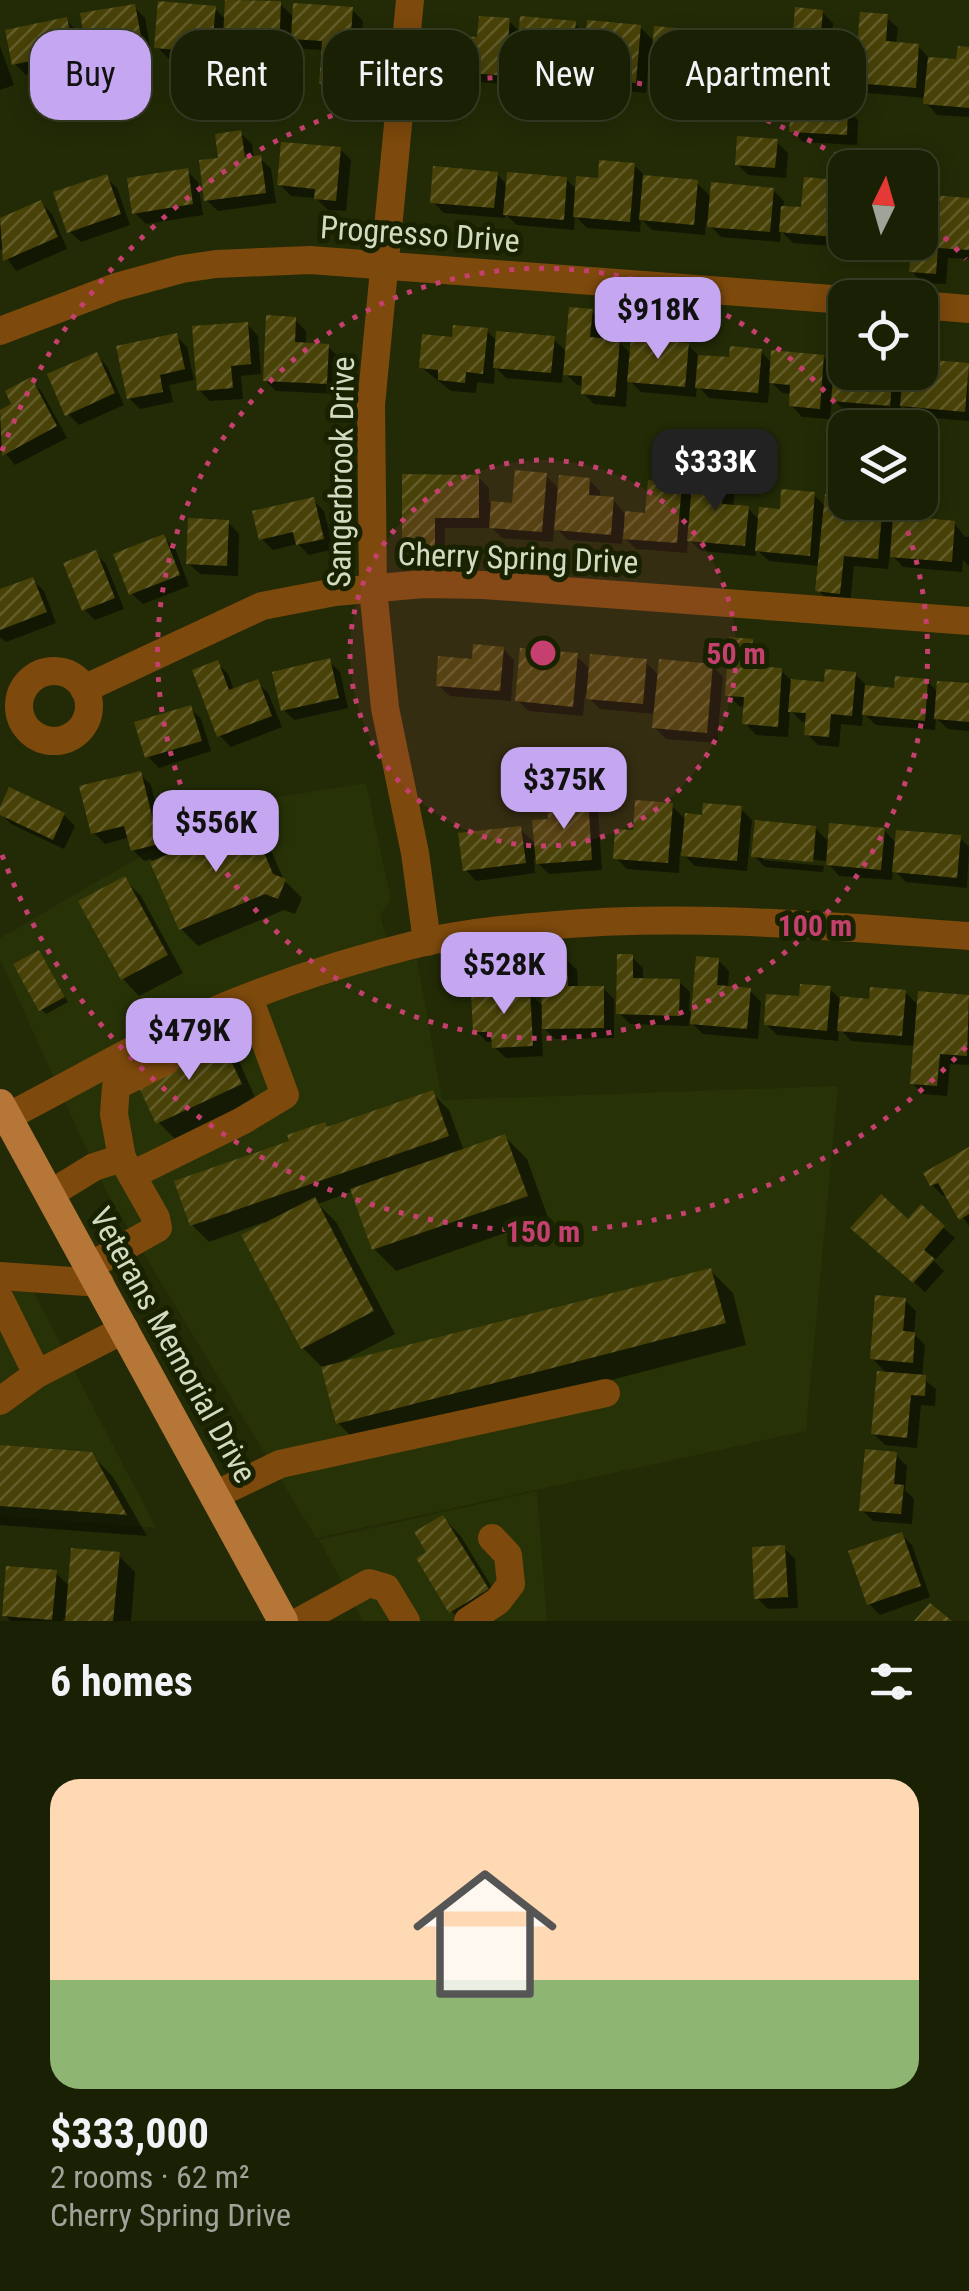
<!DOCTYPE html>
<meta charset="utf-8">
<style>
:root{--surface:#1a2004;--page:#23280e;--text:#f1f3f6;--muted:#9fa39a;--line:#383e26;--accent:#c5a7f1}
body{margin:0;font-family:"Roboto Condensed",sans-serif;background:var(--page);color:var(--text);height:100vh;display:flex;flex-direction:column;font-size:38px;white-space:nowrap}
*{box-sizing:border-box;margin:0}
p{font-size:32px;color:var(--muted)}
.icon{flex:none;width:55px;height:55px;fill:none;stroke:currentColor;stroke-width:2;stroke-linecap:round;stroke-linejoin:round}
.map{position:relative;height:1621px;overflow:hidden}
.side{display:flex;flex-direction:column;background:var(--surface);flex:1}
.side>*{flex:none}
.banner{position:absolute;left:30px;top:30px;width:910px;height:90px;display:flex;gap:20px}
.needle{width:65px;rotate:5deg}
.fabs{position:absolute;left:828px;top:150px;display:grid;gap:20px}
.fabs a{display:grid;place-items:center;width:110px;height:110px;border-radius:20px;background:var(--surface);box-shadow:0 5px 25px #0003,0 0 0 2px var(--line);font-size:50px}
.price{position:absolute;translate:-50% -85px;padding:0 22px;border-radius:20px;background:var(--accent);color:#111;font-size:32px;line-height:65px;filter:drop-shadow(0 2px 5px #0008)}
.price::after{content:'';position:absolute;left:50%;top:60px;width:30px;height:22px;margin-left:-15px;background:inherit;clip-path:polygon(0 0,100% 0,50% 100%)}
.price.selected{background:#222;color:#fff}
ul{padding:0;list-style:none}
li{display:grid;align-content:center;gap:20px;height:530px;padding:0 50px}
li span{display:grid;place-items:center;height:310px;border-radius:30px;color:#555}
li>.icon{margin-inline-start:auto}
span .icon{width:180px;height:180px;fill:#fffc;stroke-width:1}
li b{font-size:42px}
h2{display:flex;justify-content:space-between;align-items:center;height:120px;padding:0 50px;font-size:42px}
.tag{padding:0 35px;border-radius:30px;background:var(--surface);box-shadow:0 5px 25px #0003,0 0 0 2px var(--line);font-size:35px;line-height:90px}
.tag.selected{background:var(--accent);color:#111}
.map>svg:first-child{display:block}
.built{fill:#273206}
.shadow{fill:#0007;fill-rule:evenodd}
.building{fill:url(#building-hatch)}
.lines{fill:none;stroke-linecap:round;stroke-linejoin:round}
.minor{stroke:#7d490c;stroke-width:28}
.major{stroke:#b67637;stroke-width:30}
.ring{fill:none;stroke:#c53f6f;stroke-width:5;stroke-dasharray:5 10}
.labels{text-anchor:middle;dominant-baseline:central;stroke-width:10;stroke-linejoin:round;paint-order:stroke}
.street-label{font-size:32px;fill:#d2dbc1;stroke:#192200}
.centre{fill:#c53f6f;stroke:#192200;stroke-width:5}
.ring-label{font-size:30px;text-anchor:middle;font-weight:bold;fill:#c53f6f;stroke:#192200;stroke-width:10;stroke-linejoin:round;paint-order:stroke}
</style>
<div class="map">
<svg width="969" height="1621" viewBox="0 0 969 1621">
<defs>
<pattern id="building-hatch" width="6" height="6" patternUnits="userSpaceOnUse" patternTransform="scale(2.5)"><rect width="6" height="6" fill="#484208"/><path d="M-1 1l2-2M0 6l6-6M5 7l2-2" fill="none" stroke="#625d2a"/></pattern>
</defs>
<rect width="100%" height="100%" fill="#222b06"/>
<!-- built -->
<g class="built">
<polygon points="366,783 391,900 380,915 393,964 417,959 442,1100 838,1086 806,1431 316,1538 105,1190 0,959 0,938 229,805"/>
<polygon points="0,1288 33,1291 156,1528 0,1516"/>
<polygon points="537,1491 547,1621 363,1621 319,1540"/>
</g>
<!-- shadow -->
<g class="shadow">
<polygon points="280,4 295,18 352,10 363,21 359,82 364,87 363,96 333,94 322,83 324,50 304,49 290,35 288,89 235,87 224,75 224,63 168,58 157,47 214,8 226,20"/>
<polygon points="134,7 145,18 152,57 101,66 90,55"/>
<path d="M822,12L833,23L831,49L847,50L858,62L886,17L898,28L896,44L918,46L929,58L959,62L969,50V117L937,115L926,103V98L868,93L857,82L854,110H848L858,120L857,145L803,142L792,131L793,110L744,105L733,94V86L717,72L716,87L663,82L648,67L646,93L618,90L606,79L608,62L598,61L585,48L580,101L547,98L536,87L537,74L530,73L518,61L516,85L454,80L443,69L509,21L521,33L575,24L588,37L640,27L655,42L708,33L719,44L750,50L784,37L795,47ZM792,81L803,92H808L807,96L819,108L790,106Z"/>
<polygon points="66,20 77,31 84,62 26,75 15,64"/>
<polygon points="0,46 14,85 0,90"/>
<polygon points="240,133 252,144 254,159 260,158 271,169 276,203 218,211 206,200 221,160"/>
<polygon points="777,142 788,153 786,178 748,175 737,164"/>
<polygon points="340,149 351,160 346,211 328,210 316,198 291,196 280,185"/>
<polygon points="634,165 645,176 697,183 712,198 773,190 784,201 783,208 803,210 839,182 845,189 845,247 793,243 781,231 780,242 721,237 706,222 705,235 652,230 641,219 640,232 587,228 575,216 574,230 517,225 505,214 505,218 444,213 433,202 497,174 508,186 566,179 578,191"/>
<polygon points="187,171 198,182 203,215 146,224 135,213"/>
<polygon points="106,177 117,188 130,225 81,242 69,231"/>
<polygon points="920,196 969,200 969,259 948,258 946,284 923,283 912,272 913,254 857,250 849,242 920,242"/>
<polygon points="41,203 52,214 67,249 16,271 0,248 0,221"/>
<polygon points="592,311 603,322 601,341 619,342 632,355 688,345 700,357 732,360 761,352 773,364 823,357 836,370 845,332 845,372 894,372 904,383 968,366 969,421 914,416 901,404 900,416 845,411 832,398 830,419 802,417 791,405 792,394 782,393 770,381 768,403 709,398 697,385 696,397 641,392 628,379 626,407 594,404 583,393 584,386 577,385 563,371 562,383 506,378 495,367 494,384 477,382 476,393 451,391 421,367 454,340 487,331 498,342 553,339 568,353"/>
<polygon points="295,320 306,331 306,345 328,346 339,358 338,394 276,391 265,380"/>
<polygon points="247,324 258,336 261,374 241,376 243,399 210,401 199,390"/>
<polygon points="176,336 187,347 194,380 169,385 173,402 140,409 129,398"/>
<polygon points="96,355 107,366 124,405 79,425 68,414"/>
<polygon points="31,381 42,392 67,438 15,465 0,446 0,413 14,405"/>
<polygon points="405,476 478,477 489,488 489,503 514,505 546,476 560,490 589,480 600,491 600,498 613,499 624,513 647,515 681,485 693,498 723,479 735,490 733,507 748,508 760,521 814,495 826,507 845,499 845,502 882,502 893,514 893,518 954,523 965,537 969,537 969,566 963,560 962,572 903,567 890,553 888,569 854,566 850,603 829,601 818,590 820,566 769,561 756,549 756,556 701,551 688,539 687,553 636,549 622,535 622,544 568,540 554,526 553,542 502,538 492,528 445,528 445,566 416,565 405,554"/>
<polygon points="313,500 324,511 334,549 309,555 298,544 273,550 262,539"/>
<polygon points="228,522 239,534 238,576 200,574 188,563"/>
<polygon points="164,537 175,548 189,586 143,604 131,593"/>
<polygon points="95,553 106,564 124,609 95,620 84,609"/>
<polygon points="33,580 44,591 56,623 6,642 0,637 0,592"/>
<polygon points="752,641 763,652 762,670 781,671 792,681 826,684 855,674 866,685 897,691 927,681 939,693 969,686 969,731 948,729 936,718 935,730 876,725 863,713 862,726 841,724 839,747 818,745 807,734 808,722 802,722 790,710 788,737 756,735 745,723 746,707 739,706 728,695"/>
<polygon points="503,649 514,660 511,701 450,696 438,685 474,661"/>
<polygon points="576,656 591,670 645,662 660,676 712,666 723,677 717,743 666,739 655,728 656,714 600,709 585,694 583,716 529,711 517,700"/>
<polygon points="329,661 340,672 348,708 294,720 283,709"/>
<polygon points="217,663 228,674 234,690 257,682 268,693 282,727 231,747 220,736"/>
<polygon points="190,708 201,719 211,751 159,768 148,757"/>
<polygon points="140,774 151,785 169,856 250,822 266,839 284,880 302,898 295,914 284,910 198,946 181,929 151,859 144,861 133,850 130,837 105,844 93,832"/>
<polygon points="587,799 598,810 602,870 549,874 534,859 535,873 476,881 465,869 520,829 537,845 551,821"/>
<polygon points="672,806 687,821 741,809 752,820 747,871 695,866 680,851 679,873 627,869 616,858 635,833"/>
<polygon points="0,813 64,815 75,826 64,849 11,824"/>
<polygon points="815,828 830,843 884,830 897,844 960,838 969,847 967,888 906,882 893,869 892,880 839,876 826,861 763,855 763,860 824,866 823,872 765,867 754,856"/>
<polygon points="124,879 141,896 183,973 139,996 123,979"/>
<polygon points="632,957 643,968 643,981 678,981 690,992 689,1011 693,1011 718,960 729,971 728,989 750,991 761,1002 758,1039 703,1034 689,1020 689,1026 630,1024 619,1013"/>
<polygon points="43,958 68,1002 46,1014 41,1009"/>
<polygon points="566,959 577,970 578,988 603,988 614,999 614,1038 555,1039 541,1025 543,1056 506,1058 494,1047 494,1042 487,1042 476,1031 529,992 544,1007"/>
<polygon points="830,989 840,999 872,1001 905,992 919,1006 920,994 969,998 969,1065 950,1064 947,1096 923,1094 912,1083 916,1046 851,1041 839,1028 838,1041 777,1035 766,1024 802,999"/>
<polygon points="222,1045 239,1061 257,1102 175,1139 158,1122"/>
<polygon points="432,1093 449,1110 464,1151 505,1137 527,1159 548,1218 396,1271 374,1249 353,1191 318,1204 336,1222 395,1334 337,1364 711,1271 733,1293 746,1345 360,1445 338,1423 324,1369 303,1348 264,1222 209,1242 192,1225 329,1129"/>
<polygon points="969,1150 969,1226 947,1194 943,1196 932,1185"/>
<polygon points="921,1208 955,1238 934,1261 944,1271 925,1292 865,1239 909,1222"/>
<polygon points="905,1300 916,1311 914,1334 925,1345 922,1378 936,1389 935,1406 921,1405 917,1448 885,1445 874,1434 888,1375 872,1358"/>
<polygon points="0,1447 91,1454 113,1477 147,1536 0,1525"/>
<polygon points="896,1455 907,1466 905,1490 914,1499 912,1524 873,1521 862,1510"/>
<polygon points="443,1518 460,1535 504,1607 461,1621 451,1611 429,1553"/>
<polygon points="901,1534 912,1545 930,1597 880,1615 869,1604"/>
<polygon points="784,1548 795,1559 798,1608 768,1609 757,1598"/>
<polygon points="118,1555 135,1572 131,1621 67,1621 64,1618 63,1621 11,1621 4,1615 56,1573 70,1587"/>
</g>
<!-- building -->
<g class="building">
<polygon points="225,0 281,1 278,79 221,76"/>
<polygon points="158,1 216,6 211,53 154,48"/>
<polygon points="293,3 353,7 348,73 354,73 353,86 319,84 322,41 291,39"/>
<polygon points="135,4 143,47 87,56 80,13"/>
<polygon points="795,7 823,10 820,46 848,48 844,100 805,97 806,83 789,81"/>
<polygon points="860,12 888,14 886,41 919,44 916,88 854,83"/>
<polygon points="479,16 510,18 505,76 440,70 444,35 477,37"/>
<polygon points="520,16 576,21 570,91 533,88 535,64 516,63"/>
<polygon points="67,17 74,51 12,65 5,30"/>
<polygon points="587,20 641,25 636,83 604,80 606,53 584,51"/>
<polygon points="654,26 709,31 705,77 650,72"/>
<polygon points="749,31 785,34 780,99 730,95 732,76 717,75 719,44 748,47"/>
<polygon points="958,46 969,47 969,108 923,104 928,57 956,59"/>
<polygon points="791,104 848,107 847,135 789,132"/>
<polygon points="241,130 245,157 261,155 266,193 204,201 199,160 218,158 215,134"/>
<polygon points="737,136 778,139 775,168 735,165"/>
<polygon points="281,142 341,147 336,201 314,199 315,189 277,185"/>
<polygon points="599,160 635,163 630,222 573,217 576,176 598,178"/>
<polygon points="433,166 498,172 494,208 430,203"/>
<polygon points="188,168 193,204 132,214 127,178"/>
<polygon points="507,172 567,177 564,220 503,215"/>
<polygon points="107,174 121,214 67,233 53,192"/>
<polygon points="643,175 698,180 694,225 639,220"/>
<polygon points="804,177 840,180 835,237 779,232 781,206 801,207"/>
<polygon points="711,182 774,188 770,232 707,227"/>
<polygon points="920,194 969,198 969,250 938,248 936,274 909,272 912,242 920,242"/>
<polygon points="41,200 58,237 3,261 0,218"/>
<polygon points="569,307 593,309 590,337 620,340 615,397 581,394 582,376 563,375"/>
<polygon points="266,315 296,317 295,342 329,344 327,384 263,381"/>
<polygon points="248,322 251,364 231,366 233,388 197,391 192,326"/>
<polygon points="453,325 488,328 483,374 466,372 465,383 438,380 438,370 419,368 422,334 452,337"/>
<polygon points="838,329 845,330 845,372 893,372 890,406 831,401"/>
<polygon points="496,331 555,336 551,373 493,368"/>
<polygon points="177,333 185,369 160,375 163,392 127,399 116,346"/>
<polygon points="631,338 689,343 685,387 627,382"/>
<polygon points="730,346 762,349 758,393 695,388 698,355 729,357"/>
<polygon points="771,350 824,355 820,409 789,406 790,385 769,383"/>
<polygon points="97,352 115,393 65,416 47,374"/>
<polygon points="933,360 969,363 965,412 900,406 903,372 932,372"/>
<polygon points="31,377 57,426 2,456 0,410 11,404 5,391"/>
<polygon points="515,470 547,473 542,532 489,528 491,501 512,503"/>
<polygon points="402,474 479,475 479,518 435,518 435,556 402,555"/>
<polygon points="693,474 725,477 722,504 749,506 745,546 687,541"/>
<polygon points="559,475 590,478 589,495 614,497 611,535 554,530"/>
<polygon points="648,480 682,483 677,543 623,539 625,511 645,513"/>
<polygon points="781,489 815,492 810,556 755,551 759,507 780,509"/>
<polygon points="825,494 845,496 845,502 883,502 878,559 844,556 840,594 815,591"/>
<polygon points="314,497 324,539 296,545 293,532 259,540 252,511"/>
<polygon points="893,515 955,521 952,562 890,557"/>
<polygon points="188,518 229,520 227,566 186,564"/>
<polygon points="164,534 180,575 129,595 113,554"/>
<polygon points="96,550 115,598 82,611 63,563"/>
<polygon points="33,577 47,612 0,630 0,589"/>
<polygon points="729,637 753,639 751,666 782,668 778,727 742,724 744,697 725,696"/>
<polygon points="473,644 504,647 500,691 436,686 438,656 472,659"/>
<polygon points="520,648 578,653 573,707 515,701"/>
<polygon points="590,654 647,659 643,704 586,699"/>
<polygon points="330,658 339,698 281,711 272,672"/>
<polygon points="659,659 713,664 707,733 652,728"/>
<polygon points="218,660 229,690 258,679 272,716 217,737 192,670"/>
<polygon points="825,669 856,672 852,716 831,714 829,737 804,735 806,713 788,712 791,679 824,682"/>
<polygon points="895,676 928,679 925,721 862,715 865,685 894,688"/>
<polygon points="937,681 969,683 969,722 934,719"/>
<polygon points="191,705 202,741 145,758 134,722"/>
<polygon points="141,771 159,844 131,851 124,826 91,834 79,786"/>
<polygon points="9,787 65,813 53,840 0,815 0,807"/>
<polygon points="588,797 592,860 536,864 532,820 548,819 547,799"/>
<polygon points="635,800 673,803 668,863 613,859 615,829 633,830"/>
<polygon points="703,803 742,806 737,861 681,856 685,813 702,815"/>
<polygon points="250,819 273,874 286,879 278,899 265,894 179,930 150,862"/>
<polygon points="755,820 816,826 813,862 751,857"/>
<polygon points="829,823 885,828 881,870 826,865"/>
<polygon points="521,826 526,863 463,871 458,833"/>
<polygon points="896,830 961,835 957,878 892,872"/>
<polygon points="125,876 168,955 121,980 78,901"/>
<polygon points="39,950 65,997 39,1011 13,964"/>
<polygon points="617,954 633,954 633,978 680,979 679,1016 616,1014"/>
<polygon points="567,956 568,986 604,986 604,1028 542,1029 541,957"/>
<polygon points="696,956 719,958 717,985 751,988 747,1029 690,1024"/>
<polygon points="800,984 831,986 827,1031 764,1025 766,994 799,996"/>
<polygon points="870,987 906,990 902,1036 837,1031 840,996 869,999"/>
<polygon points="530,989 533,1046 492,1048 491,1032 473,1032 471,992"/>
<polygon points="918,991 969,995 967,1056 940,1054 937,1086 910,1084"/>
<polygon points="222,1042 242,1084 156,1124 136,1081"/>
<polygon points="433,1090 449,1136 190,1226 174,1181 289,1141 287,1135 325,1122 327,1127"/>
<polygon points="505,1134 528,1196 372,1250 350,1189"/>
<polygon points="969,1147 969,1214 959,1220 938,1183 930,1186 923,1173"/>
<polygon points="881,1194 908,1219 921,1204 945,1226 924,1250 935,1259 913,1283 850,1228"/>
<polygon points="315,1197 374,1311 301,1349 241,1235"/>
<polygon points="711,1268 726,1323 336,1424 321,1367"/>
<polygon points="875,1295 906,1298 903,1331 915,1332 913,1363 870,1359"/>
<polygon points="877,1371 926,1375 925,1396 911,1395 907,1438 871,1434"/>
<polygon points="0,1445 92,1452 127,1515 0,1506"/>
<polygon points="865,1449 897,1452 894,1484 904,1485 901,1514 859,1511"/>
<polygon points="443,1515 489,1589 449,1613 416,1558 426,1552 414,1532"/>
<polygon points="902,1532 921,1586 867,1605 848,1551"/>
<polygon points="785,1545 788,1597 754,1599 752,1547"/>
<polygon points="71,1548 120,1552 113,1621 65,1621"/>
<polygon points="6,1566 57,1570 52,1620 2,1616"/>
<polygon points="930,1603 952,1621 914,1621"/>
</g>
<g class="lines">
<!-- minor -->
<g class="minor">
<polyline points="410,0 371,405 373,589 385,708 415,853 427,942"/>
<polyline points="920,305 969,309"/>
<polyline points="0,331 116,287 182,269 216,264 310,260 845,300"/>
<circle cx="54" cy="706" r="35"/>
<polyline points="84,689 262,606 335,592 423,584 484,585 969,621"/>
<path d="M7,1117C61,1089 114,1059 168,1032C248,993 338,963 425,942C464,933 505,929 545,926C687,913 828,926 969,936"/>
<polyline points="122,1158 114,1114 116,1086 166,1061 158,1038"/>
<polyline points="132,1175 242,1121 285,1095 249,998"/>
<polyline points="50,1194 94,1167 122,1158 156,1218 158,1228 90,1266"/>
<polyline points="0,1276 100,1283"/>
<polyline points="0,1299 37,1374 125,1329"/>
<polyline points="0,1401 37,1374"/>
<polyline points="215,1495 280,1464 606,1393"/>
<polyline points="300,1621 369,1583 386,1588 406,1621"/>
<polyline points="468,1621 498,1601 511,1584 508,1555 492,1538"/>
</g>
<!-- major -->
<polyline class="major" points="0,1104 283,1621"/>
</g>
<!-- distance rings -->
<circle cx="543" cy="653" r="193" fill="#c53f6f" fill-opacity=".12"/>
<g class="ring">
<circle cx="543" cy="653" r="193"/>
<path d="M897 503A385 385 0 1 1 854 427"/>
<path d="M966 1047A578 578 0 0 1 2 855M2 451A578 578 0 0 1 854 166M922 217A578 578 0 0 1 966 259"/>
</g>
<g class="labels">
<!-- street labels -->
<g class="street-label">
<text transform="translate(420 234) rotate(4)">Progresso Drive</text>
<text transform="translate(341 472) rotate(-89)">Sangerbrook Drive</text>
<text transform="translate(518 558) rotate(2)">Cherry Spring Drive</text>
<text transform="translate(173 1345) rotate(61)">Veterans Memorial Drive</text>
</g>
</g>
<circle cx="543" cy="653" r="15" class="centre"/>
<g class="ring-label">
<text x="736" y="664">50 m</text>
<text x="815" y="936">100 m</text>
<text x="543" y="1242">150 m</text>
</g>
</svg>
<div class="fabs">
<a><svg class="needle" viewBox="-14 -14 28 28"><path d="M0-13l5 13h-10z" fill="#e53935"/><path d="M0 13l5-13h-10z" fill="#9fa39a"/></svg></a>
<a><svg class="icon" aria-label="locate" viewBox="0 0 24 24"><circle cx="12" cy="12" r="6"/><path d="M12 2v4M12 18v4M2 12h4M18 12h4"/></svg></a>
<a><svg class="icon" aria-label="layers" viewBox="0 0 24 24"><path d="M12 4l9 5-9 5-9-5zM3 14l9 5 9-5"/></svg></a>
</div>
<b class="price" style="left:658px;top:362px">$918K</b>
<b class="price selected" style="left:715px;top:514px">$333K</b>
<b class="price" style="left:564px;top:832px">$375K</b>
<b class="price" style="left:216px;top:875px">$556K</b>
<b class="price" style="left:504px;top:1017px">$528K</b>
<b class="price" style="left:189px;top:1083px">$479K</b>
<div class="banner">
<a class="tag selected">Buy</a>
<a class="tag">Rent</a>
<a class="tag">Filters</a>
<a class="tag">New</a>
<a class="tag">Apartment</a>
</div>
</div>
<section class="side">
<h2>6 homes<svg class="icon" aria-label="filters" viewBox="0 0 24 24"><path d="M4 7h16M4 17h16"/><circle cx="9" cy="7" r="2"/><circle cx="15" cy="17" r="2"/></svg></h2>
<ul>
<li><span style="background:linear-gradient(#ffd9b3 65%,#8fb573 0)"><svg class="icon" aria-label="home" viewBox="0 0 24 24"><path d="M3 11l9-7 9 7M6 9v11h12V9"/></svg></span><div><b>$333,000</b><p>2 rooms · 62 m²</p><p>Cherry Spring Drive</p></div></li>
</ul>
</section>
